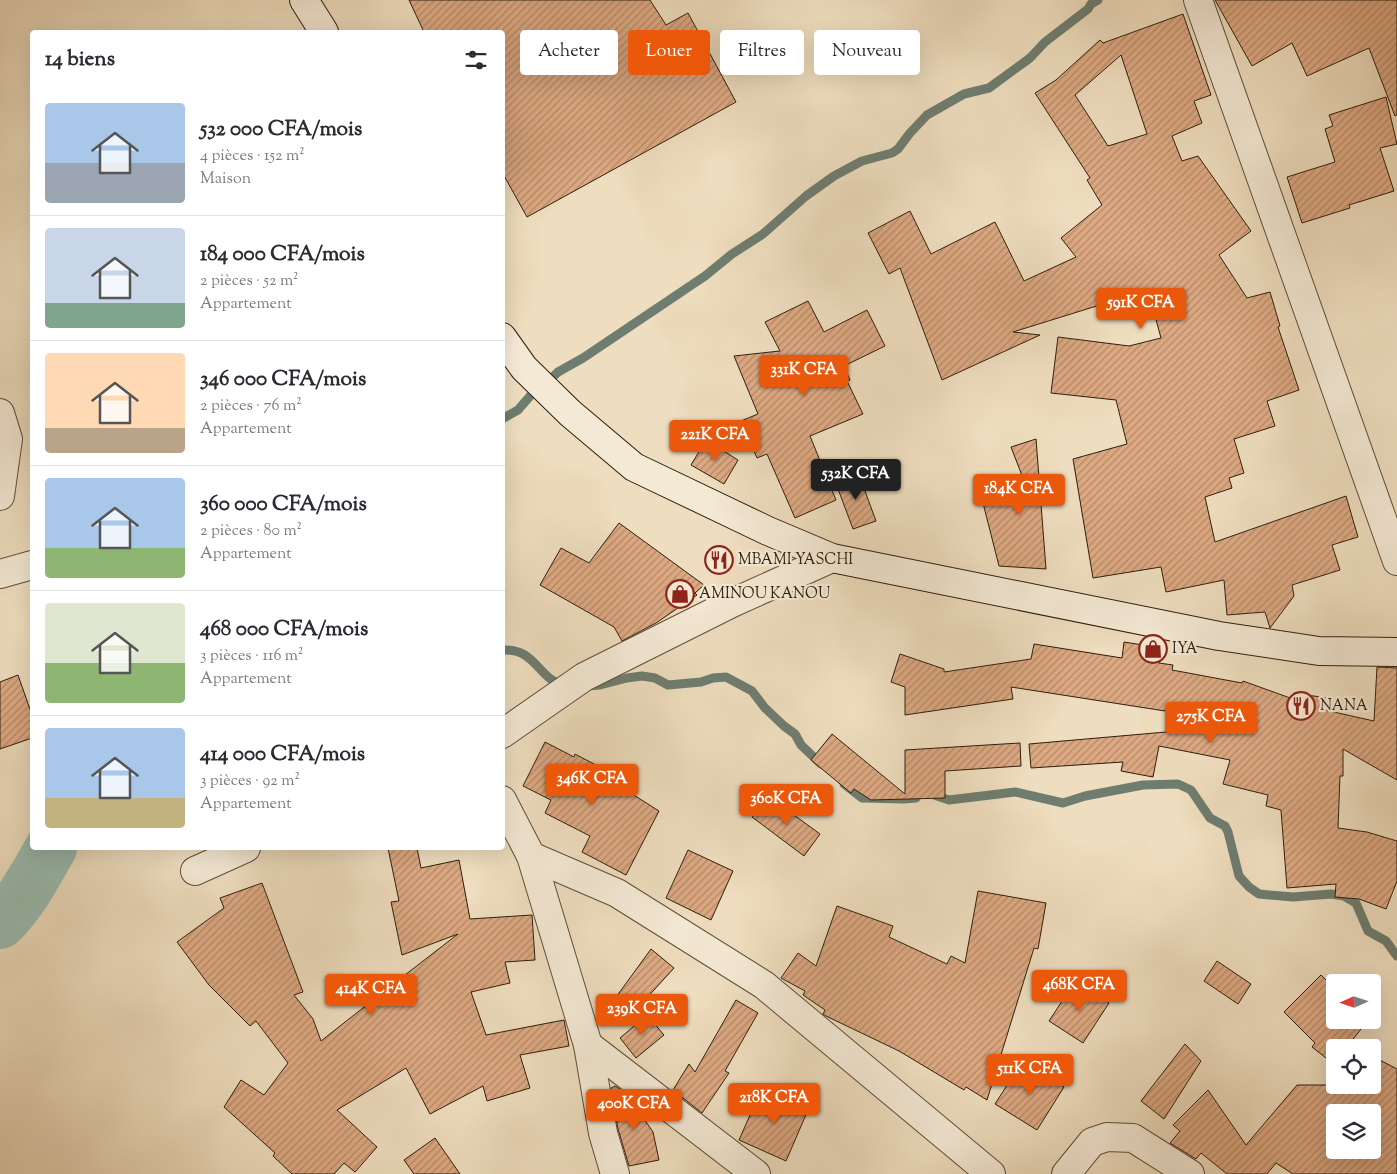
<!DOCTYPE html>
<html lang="fr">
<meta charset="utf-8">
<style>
:root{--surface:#fff;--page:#f2f2f3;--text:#2b2b33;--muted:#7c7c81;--line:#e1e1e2;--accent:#ea580c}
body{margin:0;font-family:"Sorts Mill Goudy",serif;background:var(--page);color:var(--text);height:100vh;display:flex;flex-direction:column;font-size:19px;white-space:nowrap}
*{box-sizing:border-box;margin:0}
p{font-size:16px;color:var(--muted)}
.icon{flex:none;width:28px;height:28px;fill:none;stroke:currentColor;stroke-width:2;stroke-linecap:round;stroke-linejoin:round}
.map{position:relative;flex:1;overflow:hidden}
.details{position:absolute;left:30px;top:30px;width:475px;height:820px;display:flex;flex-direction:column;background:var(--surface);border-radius:5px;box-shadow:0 5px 20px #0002}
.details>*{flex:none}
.top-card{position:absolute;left:520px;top:30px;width:475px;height:45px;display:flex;gap:10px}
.needle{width:32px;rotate:267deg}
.fabs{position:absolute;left:1326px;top:974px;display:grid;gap:10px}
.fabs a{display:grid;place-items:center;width:55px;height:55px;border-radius:5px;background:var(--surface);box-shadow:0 5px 20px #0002;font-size:25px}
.price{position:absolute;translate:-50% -42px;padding:0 11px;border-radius:5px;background:var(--accent);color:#fff;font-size:16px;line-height:32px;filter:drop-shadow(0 1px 2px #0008)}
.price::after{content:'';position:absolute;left:50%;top:30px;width:15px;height:11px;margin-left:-8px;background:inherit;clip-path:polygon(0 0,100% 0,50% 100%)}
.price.active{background:#222;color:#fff}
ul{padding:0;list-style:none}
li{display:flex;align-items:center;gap:15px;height:125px;padding:0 15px}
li+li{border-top:1px solid var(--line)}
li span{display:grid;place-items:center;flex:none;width:140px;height:100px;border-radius:5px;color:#555}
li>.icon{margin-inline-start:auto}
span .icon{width:60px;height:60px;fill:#fffc;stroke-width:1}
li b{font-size:21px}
h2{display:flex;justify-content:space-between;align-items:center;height:60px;padding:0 15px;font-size:21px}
.tag{padding:0 18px;border-radius:5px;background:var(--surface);box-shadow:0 5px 20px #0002;font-size:18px;line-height:45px}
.tag.active{background:var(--accent);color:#fff}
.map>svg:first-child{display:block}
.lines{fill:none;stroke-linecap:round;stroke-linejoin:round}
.stream{stroke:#6e7d70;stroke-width:9}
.river{stroke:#99bcb1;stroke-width:52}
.building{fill:url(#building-hatch);stroke:#2e1e0e;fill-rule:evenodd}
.street-casing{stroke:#5e4e3a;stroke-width:30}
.secondary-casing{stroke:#2e1e0e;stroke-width:30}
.street{stroke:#f4e9d5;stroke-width:28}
.secondary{stroke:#f4e9d5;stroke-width:28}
.labels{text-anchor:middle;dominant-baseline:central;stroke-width:4.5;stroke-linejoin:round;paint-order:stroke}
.poi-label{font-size:15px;fill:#2e1e0e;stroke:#f4e9d5;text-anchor:start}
</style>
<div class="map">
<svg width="1397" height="1174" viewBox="0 0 1397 1174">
<defs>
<pattern id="building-hatch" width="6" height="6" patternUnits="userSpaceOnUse" patternTransform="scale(1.25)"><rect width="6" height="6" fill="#dda982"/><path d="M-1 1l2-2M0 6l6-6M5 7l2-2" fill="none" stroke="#b48969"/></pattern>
</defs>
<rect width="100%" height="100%" fill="#eeddbe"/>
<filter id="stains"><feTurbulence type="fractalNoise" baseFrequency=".004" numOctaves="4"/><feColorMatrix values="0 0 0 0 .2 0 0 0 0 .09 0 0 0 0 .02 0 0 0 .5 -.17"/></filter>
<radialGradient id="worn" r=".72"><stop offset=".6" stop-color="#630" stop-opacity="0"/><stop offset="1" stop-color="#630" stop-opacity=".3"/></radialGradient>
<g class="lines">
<!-- stream -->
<g class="stream">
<polyline points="502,419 518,410 531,395 539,390 558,372 583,358 705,276 732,254 763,234 806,196 834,176 862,161 892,153 898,149 910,133 927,115 964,94 989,88 1030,58 1045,42 1088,9 1091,4 1098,0"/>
<path d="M502,650C536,648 537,678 563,685"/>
<polyline points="586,686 600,685 627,678 642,676 655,678 668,685 701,682 713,678 726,677 752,691 765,708 784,726 795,734 801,745 821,764"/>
<polyline points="844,784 862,798 904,799 916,798"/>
<polyline points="934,795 949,800 1015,792 1063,803 1085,796 1143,785 1178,784 1191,790 1210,818 1225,826 1228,832 1239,876 1249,887 1259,894 1293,897 1331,894 1344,896 1356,903 1368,931 1386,941 1397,956"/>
</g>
<!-- river -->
<path class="river" d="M0,923C22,902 36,873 51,848"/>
</g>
<!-- building -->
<g class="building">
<polygon points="409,0 650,0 666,25 688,13 736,102 527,217 502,172 502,32 424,32"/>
<polygon points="1215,0 1397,0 1397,115 1395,116 1369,48 1307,76 1292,43 1252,66"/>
<path d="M1183,14L1211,95L1194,101L1202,123L1172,136L1182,161L1198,156L1251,231L1219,255L1247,298L1270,292L1280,326L1278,327L1299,390L1267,401L1275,426L1234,439L1244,473L1229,478L1232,488L1205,497L1215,542L1346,496L1358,537L1332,545L1340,570L1292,585L1294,596L1270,628L1265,612L1227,615L1224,580L1166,592L1161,567L1093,578L1073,459L1127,444L1116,400L1051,393L1058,337L1129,346L1161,338L1148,290L1013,332L1040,335L942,380L900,268L889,274L868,233L910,211L931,254L995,222L1024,281L1076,257L1061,238L1102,205L1087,180L1090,178L1035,93L1056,80L1100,40L1103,43ZM1121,55L1147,134L1108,146L1075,95Z"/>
<polygon points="1386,97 1397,144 1380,148 1394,191 1349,205 1350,208 1302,223 1287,177 1335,162 1325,129 1333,126 1329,115"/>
<polygon points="808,301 824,332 867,310 885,346 844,366 850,380 847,381 863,414 810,436 836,500 795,518 767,454 757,458 741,421 758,414 734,356 780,351 765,322"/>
<polygon points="1036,439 1046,569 999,566 982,499 1026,486 1011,447"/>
<polygon points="706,440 738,460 724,484 691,465"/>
<polygon points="858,472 876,521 853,529 835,481"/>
<polygon points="619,523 704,585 695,593 697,595 656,623 622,641 614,627 540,585 561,548 589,563"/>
<polygon points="1124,642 1162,648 1159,663 1173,665 1172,670 1242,683 1243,681 1293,699 1294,693 1327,698 1325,710 1374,721 1377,667 1397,668 1397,780 1343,749 1343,776 1340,776 1338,828 1367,832 1397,841 1397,881 1386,909 1359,899 1335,897 1336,884 1287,888 1281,810 1266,806 1268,795 1223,784 1230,760 1159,746 1153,777 1121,771 1123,762 1031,768 1029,744 1223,727 1223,720 1011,687 1013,699 905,715 905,687 891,682 900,654 944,669 944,672 1031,659 1034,644 1122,658"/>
<polygon points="18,675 32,715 32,738 0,749 0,682"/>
<polygon points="832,734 905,794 905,750 1020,743 1021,766 945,771 945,798 871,800 854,789 851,793 811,760"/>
<polygon points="545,742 574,757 575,754 613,774 610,780 659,811 626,875 582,852 590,836 545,813 551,800 523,786"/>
<polygon points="768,796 820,834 804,856 752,817"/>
<polygon points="388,848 417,848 421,868 459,860 470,919 532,915 535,960 505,962 510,983 471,992 486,1035 564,1020 569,1046 520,1055 530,1088 487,1101 483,1086 430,1114 406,1068 337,1110 377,1147 355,1172 344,1163 334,1174 292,1174 273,1156 275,1153 224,1107 241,1080 264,1095 288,1063 256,1021 250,1026 209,985 177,942 224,908 220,898 262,883 303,992 294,995 313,1019 321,1041 368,1004 409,992 405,975 458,934 402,955 391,902 399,901"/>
<polygon points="688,850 733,871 711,920 666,898"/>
<polygon points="978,891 1046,903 1038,949 1034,948 987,1100 966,1087 964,1090 899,1051 826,1016 823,1014 825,1010 803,995 805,991 781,978 798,953 816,966 837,906 893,926 889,937 947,964 951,956 965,963"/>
<polygon points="651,949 674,968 644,1001 611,1004"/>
<polygon points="1217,961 1251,984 1238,1004 1204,981"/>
<polygon points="1321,975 1335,989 1335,1020 1368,1020 1350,1043 1358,1048 1335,1048 1335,1065 1312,1047 1315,1043 1284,1012"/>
<polygon points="1076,980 1109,1003 1083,1043 1049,1021"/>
<polygon points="736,1000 758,1013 725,1071 729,1073 702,1113 673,1090 689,1064 695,1072"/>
<polygon points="647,1015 664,1035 636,1058 620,1038"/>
<polygon points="1185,1044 1201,1061 1164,1119 1141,1101"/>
<path d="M1372,1056L1397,1069V1174H1293L1276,1163L1267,1174H1227L1201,1153L1196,1159L1170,1143L1180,1131L1173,1125L1208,1090L1246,1145L1297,1085H1372ZM1335,1112H1372V1150H1335Z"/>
<polygon points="1022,1062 1064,1087 1037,1130 995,1104"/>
<polygon points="615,1086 627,1094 653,1132 659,1160 629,1166 618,1129 611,1088"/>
<polygon points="762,1088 808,1110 786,1161 739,1140"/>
<polygon points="435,1138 460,1174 414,1174 404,1160"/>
</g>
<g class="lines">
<defs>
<g id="street">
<polyline points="1198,0 1397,561"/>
<polyline points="0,413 8,439 0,496"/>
<polyline points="0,574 32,565"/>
<polyline points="502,734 584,677 732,603 832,558"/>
<polyline points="502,800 531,856 588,1045 603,1133 615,1174"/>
<polyline points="531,856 617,893 764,985 991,1174"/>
<polyline points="195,871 246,848"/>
<polyline points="588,1045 756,1174"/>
<polyline points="1066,1174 1092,1142 1107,1137 1133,1138 1190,1174"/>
</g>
<g id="secondary">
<polyline points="304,0 324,32"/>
<polyline points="502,337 524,368 570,413 634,467 768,531 832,558 1219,636 1319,651 1397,652"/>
</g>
</defs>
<!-- street casing -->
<use href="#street" class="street-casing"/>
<!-- secondary casing -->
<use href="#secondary" class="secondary-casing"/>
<!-- street -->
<use href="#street" class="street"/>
<!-- secondary -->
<use href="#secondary" class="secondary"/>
</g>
<!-- icons -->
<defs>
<symbol id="restaurant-ring" viewBox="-11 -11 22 22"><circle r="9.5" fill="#f4e9d5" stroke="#8f2418" stroke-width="1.5"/><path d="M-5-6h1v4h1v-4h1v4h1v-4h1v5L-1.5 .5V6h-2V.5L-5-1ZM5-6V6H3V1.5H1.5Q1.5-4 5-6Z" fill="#8f2418"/></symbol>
<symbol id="shop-ring" viewBox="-11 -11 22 22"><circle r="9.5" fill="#f4e9d5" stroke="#8f2418" stroke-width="1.5"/><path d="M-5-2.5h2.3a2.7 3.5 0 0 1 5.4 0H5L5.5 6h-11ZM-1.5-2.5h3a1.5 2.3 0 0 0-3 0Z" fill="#8f2418"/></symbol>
</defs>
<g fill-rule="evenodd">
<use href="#restaurant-ring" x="703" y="544" width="32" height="32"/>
<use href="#shop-ring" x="664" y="578" width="32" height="32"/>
<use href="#shop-ring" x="1137" y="633" width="32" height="32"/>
<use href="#restaurant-ring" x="1285" y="690" width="32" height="32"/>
</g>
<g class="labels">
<!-- poi labels -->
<g class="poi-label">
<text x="738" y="560">MBAMI YASCHI</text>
<text x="699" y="594">AMINOU KANOU</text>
<text x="1172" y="649">IYA</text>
<text x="1320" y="706">NANA</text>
</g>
</g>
<rect width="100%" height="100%" filter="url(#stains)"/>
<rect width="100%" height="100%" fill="url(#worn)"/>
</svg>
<div class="fabs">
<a><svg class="needle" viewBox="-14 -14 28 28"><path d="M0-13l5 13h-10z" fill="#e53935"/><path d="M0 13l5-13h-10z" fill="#7c7c81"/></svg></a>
<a><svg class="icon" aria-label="locate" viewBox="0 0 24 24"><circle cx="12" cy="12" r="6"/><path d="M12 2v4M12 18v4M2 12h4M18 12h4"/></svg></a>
<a><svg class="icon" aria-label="layers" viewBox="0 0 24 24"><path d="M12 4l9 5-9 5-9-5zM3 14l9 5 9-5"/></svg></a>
</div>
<b class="price" style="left:1141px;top:330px">591K CFA</b>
<b class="price" style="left:804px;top:397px">331K CFA</b>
<b class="price" style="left:715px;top:462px">221K CFA</b>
<b class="price active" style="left:856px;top:501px">532K CFA</b>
<b class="price" style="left:1019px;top:516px">184K CFA</b>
<b class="price" style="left:1211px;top:744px">275K CFA</b>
<b class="price" style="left:592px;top:806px">346K CFA</b>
<b class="price" style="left:786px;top:826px">360K CFA</b>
<b class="price" style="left:1079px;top:1012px">468K CFA</b>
<b class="price" style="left:371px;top:1016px">414K CFA</b>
<b class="price" style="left:642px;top:1036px">239K CFA</b>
<b class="price" style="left:1030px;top:1096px">511K CFA</b>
<b class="price" style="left:774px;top:1125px">218K CFA</b>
<b class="price" style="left:634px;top:1131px">400K CFA</b>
<div class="top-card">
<a class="tag">Acheter</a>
<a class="tag active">Louer</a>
<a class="tag">Filtres</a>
<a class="tag">Nouveau</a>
</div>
<section class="details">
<h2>14 biens<svg class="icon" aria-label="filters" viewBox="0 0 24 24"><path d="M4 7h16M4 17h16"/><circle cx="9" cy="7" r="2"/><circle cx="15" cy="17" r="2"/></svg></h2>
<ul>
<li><span style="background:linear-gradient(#a9c7e8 60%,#9aa5b1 0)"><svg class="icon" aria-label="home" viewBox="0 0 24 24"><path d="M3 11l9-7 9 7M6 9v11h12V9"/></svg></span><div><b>532 000 CFA/mois</b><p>4 pièces · 152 m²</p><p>Maison</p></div></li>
<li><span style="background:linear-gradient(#c9d6e8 75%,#7fa58c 0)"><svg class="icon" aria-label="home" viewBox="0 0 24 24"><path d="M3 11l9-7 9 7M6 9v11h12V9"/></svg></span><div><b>184 000 CFA/mois</b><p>2 pièces · 52 m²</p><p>Appartement</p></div></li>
<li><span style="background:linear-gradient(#ffd9b3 75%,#b9a48a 0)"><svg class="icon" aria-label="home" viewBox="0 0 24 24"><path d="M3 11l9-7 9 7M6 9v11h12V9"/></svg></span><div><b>346 000 CFA/mois</b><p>2 pièces · 76 m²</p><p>Appartement</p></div></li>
<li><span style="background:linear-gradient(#a9c7e8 70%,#8fb573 0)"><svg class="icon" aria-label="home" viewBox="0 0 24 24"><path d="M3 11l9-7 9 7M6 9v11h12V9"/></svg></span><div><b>360 000 CFA/mois</b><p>2 pièces · 80 m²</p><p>Appartement</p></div></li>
<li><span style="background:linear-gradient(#dfe7d0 60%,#8fb573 0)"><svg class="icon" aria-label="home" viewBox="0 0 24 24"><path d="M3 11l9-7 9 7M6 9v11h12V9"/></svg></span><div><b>468 000 CFA/mois</b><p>3 pièces · 116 m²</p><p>Appartement</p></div></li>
<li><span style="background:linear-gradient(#a9c7e8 70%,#c2b280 0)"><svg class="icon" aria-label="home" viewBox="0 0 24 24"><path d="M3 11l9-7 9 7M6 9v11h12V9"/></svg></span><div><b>414 000 CFA/mois</b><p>3 pièces · 92 m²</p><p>Appartement</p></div></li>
</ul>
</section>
</div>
